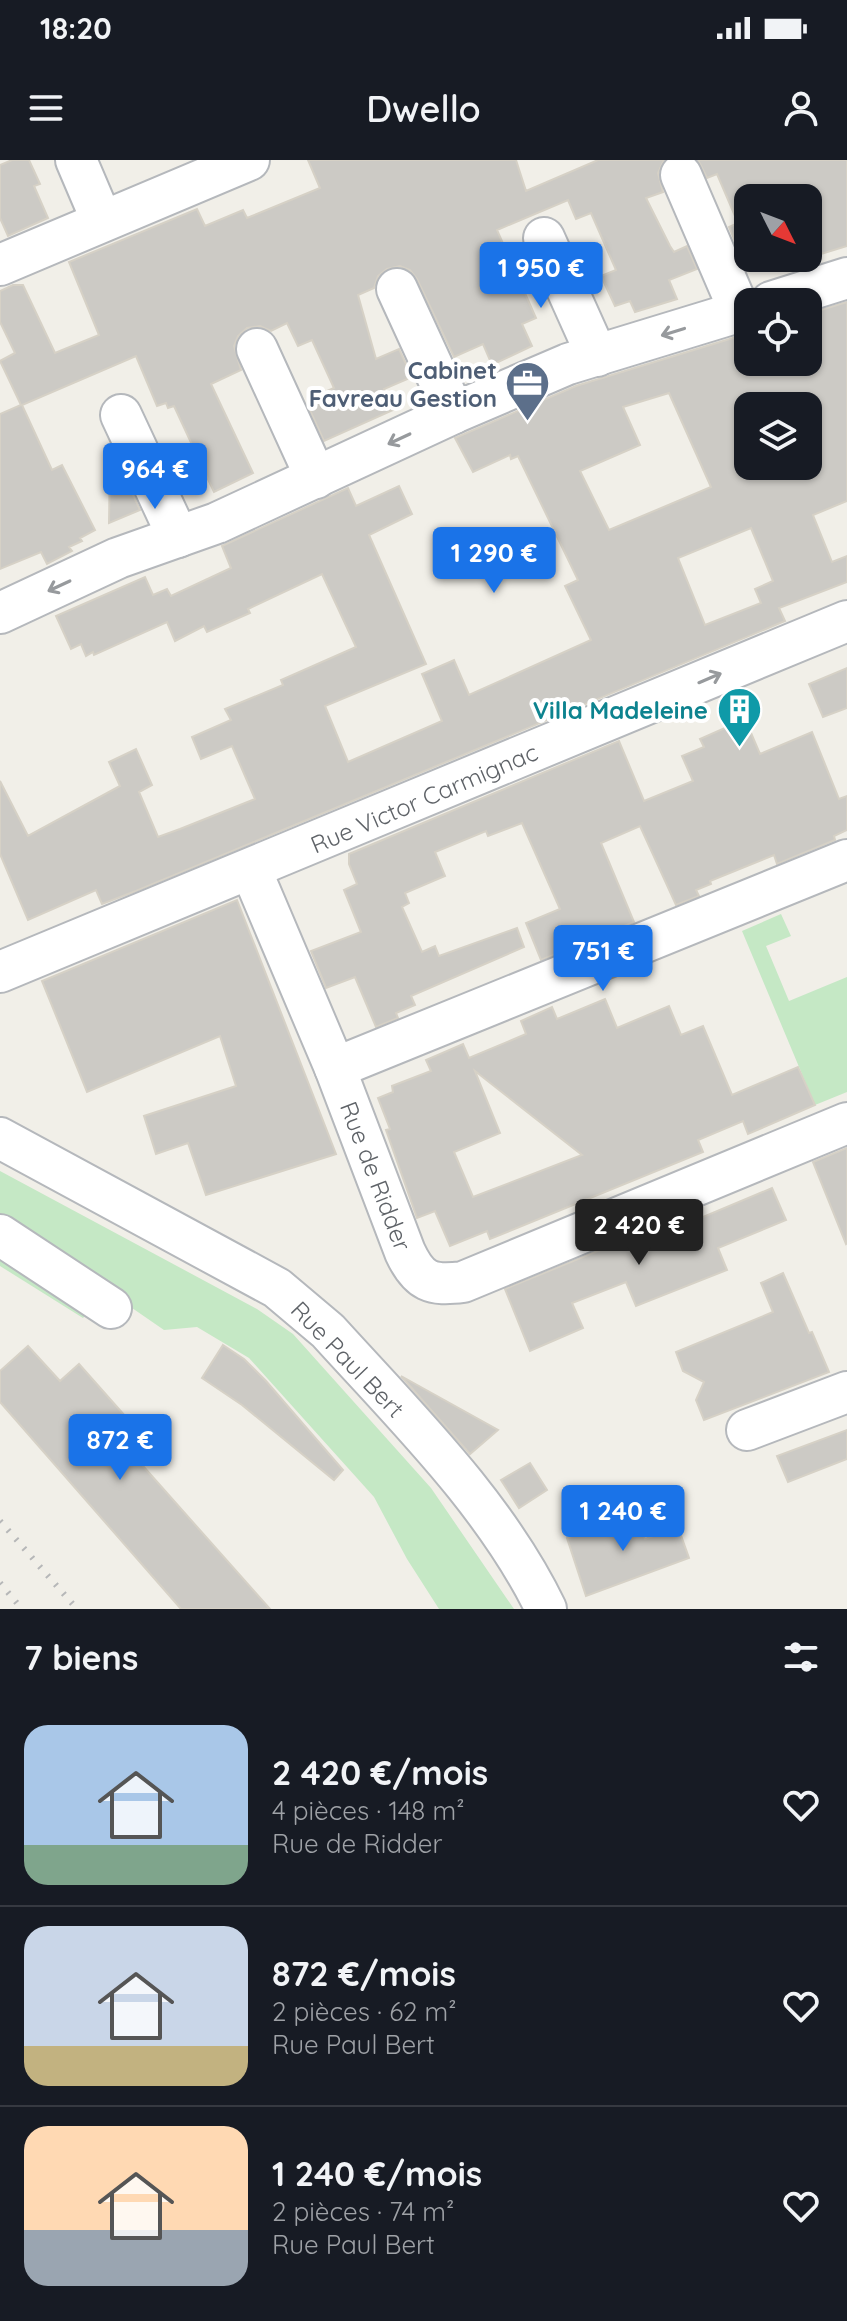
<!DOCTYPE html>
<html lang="fr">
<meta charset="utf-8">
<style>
:root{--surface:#171b24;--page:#242831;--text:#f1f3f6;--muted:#9ea1a6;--line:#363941;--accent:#1a73e8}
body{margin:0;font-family:Quicksand,sans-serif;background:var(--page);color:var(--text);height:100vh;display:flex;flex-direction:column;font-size:30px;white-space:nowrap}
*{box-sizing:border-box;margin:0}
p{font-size:26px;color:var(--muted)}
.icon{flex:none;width:44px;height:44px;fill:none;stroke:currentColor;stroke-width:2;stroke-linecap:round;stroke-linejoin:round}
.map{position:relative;height:1449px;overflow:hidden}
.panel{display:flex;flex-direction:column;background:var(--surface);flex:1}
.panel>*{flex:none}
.needle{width:52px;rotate:132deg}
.controls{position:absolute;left:734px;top:24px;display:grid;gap:16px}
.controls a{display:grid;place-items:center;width:88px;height:88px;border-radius:16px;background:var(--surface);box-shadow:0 2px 6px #0004;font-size:40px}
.price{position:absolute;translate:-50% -68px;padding:0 18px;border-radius:8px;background:var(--accent);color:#fff;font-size:26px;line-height:52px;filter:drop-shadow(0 2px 4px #0008)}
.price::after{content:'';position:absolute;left:50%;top:48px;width:24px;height:18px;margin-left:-12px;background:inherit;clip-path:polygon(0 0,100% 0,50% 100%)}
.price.current{background:#222;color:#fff}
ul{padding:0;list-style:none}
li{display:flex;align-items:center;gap:24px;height:200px;padding:0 24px}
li+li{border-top:2px solid var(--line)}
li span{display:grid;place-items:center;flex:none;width:224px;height:160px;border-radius:24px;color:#555}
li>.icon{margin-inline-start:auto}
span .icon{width:96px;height:96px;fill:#fffc;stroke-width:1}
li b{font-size:34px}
h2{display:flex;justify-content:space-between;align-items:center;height:96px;padding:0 24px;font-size:34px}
.status{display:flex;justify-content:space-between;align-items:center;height:56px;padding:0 40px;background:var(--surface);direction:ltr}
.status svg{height:22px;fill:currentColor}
header{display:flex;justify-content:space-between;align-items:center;height:104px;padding:0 24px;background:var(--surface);font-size:36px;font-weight:600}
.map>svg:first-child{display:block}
.green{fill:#c5e8c5}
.building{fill:#cccac5;stroke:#d6d1c6;stroke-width:2;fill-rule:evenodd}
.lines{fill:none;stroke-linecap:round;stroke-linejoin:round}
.minor-casing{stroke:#b5b8bc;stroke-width:44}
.minor{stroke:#fff;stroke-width:40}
.rail{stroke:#b6b7b8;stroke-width:6;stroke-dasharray:2 10;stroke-linecap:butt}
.oneway{stroke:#979a9d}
.labels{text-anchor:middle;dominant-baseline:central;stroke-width:8;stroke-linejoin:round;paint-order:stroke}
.service-label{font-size:24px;font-weight:bold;fill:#4e5e75;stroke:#fff;text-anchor:end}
.culture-label{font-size:24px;font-weight:bold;fill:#0d838f;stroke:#fff;text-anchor:end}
.street-label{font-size:24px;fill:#5f6368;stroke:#fff}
</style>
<div class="status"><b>18:20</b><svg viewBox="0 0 49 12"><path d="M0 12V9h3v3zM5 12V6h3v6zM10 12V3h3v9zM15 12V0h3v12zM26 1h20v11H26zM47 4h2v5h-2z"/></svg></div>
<header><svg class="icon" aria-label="menu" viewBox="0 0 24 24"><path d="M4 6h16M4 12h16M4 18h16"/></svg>Dwello<svg class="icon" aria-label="person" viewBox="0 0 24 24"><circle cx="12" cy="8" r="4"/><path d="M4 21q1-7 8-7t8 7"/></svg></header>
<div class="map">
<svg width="847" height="1449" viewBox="0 0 847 1449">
<rect width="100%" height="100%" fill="#f1efe8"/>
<!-- green -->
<g class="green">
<polygon points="781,754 791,776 766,786 789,841 847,817 847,932 815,945 742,771"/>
<polygon points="0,1011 257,1149 293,1174 431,1328 514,1449 439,1449 407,1399 374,1337 249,1198 197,1167 164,1170 0,1057"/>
<polygon points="0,1091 89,1151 83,1158 0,1106"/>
</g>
<!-- building -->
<g class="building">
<polygon points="12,0 29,0 40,24 34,26 48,58 8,76 0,58 0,5"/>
<polygon points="308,0 516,0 526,31 598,0 664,0 658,13 663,32 646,38 670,86 674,92 687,86 697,109 669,120 677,139 635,152 630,141 615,146 601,116 616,110 591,53 576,59 568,40 497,70 536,158 522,164 532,186 492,205 483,184 454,197 417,119 410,110 400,106 387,109 378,116 374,128 358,135 376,199 399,189 412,217 384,229 393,250 324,281 308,246 323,240 320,234 334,228 312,180 298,186 287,163 271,171 260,166 247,168 238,176 234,186 241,210 211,224 253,313 214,332 205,313 180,327 168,301 194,289 174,246 168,248 166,243 157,246 136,196 22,245 52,310 62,305 95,370 80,378 82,381 69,387 72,391 47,404 41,392 0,409 0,254 21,245 0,201 15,193 0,162 0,131 13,125 23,125 55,193 99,175 69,102 197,49 205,66 243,50 247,58 320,28"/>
<polygon points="698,0 847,0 847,86 808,98 808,38 748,38 748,98 743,100 729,67 738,63 717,14 707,18"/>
<path d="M847,142V341L813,355L832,402L847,396V422L779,448L785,461L136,731L102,744L96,730L28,760L0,694V621L28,676L120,626L109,602L136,589L152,625L139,632L158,677L180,669L255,639L232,586L201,599L192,577L231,560L225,549L283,525L281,520L356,487L322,414L248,449L250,453L207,472L204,466L175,481L167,462L94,495L93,492L86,496L81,484L71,489L56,456L145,417L153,435L167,429L171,436L231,408L222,386L348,328L356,346L399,326L412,354L369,375L426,504L325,546L348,602L442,561L422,514L454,500L469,535L591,480L565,426L578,420L518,296L511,299L510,295L473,312L455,278L576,226L746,174L748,173V202H808V154ZM669,233L711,327L609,370L580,311L640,285L623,247ZM748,246H808V306H748ZM751,368L773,421L755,429L761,443L705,465L678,398Z"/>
<polygon points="110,300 123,313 140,350 109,363"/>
<polygon points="847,508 847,548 823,557 809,524"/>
<polygon points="745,559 760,594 812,572 839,639 847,636 847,670 834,676 835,680 777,704 774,695 710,721 711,724 696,730 699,736 676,745 640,666 601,683 634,762 541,800 526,763 560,749 522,663 488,676 486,671 435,692 445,716 405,733 409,743 402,747 422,792 435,786 439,796 517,768 524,787 411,836 415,845 396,853 398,858 376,867 355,817 326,828 311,791 361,772 344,730 357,724 349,704 349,694 619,581 644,641 693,621 682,596 704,587 700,579"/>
<polygon points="237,740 336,994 206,1035 188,983 156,994 144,956 236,926 220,876 87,932 42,821"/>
<path d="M605,839L617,868L669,846L681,875L703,866L732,935L798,907L815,945L748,974L743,961L698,980L703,992L490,1079L487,1071L450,1086L435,1051L417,1058L386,970L390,969L378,938L393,932L392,926L431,911L426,900L463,884L469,898L526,874L521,861L552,847L557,859ZM475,911L582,995L473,1037L454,992L500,973Z"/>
<polygon points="847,988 847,1083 846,1084 813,1002"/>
<polygon points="772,1028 786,1060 718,1088 727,1110 636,1146 626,1122 572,1143 583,1168 530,1191 505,1129 693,1052 696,1060"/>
<polygon points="783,1113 809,1173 812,1172 829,1212 704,1260 696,1240 704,1222 683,1211 676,1192 773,1152 761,1123"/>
<polygon points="223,1185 244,1199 266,1221 343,1310 334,1320 242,1245 202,1218"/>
<polygon points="28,1186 60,1221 79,1204 149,1283 135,1297 270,1449 181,1449 0,1242 0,1211"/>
<polygon points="401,1216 498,1270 470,1294"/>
<polygon points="847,1270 847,1299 788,1322 777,1296"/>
<polygon points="530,1303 547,1330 519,1348 501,1320"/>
<polygon points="635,1352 645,1379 678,1367 689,1398 586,1436 567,1378"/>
</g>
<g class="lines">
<defs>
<g id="minor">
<polyline points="76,0 102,61"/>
<polyline points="681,15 740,152"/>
<polyline points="544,78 597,196"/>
<polyline points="0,105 249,0"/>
<polyline points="397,129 454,253"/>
<polyline points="771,142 847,118"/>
<polyline points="257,189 316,318"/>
<polyline points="121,255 178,377"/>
<polyline points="0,453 118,398 217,363 454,253 568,204 748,149"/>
<path d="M251,710L335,908L405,1092C419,1122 431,1126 463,1122L847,963"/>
<polyline points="0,812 847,461"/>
<polyline points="335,908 847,700"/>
<path d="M0,978L277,1128L328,1171C405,1256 496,1345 546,1449"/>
<polyline points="0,1075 111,1148"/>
<polyline points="747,1270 847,1232"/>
</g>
</defs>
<!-- minor casing -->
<use href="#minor" class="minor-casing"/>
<!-- minor -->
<use href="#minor" class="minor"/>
<!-- rail -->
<g class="rail">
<polyline points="0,1361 77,1449"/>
<polyline points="0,1423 22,1449"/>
</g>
</g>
<!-- one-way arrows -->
<defs><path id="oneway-shaft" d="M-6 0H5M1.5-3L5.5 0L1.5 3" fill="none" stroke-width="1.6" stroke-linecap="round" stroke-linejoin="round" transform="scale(2)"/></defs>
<g class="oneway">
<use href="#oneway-shaft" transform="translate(673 172) rotate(163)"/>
<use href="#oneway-shaft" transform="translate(399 279) rotate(155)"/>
<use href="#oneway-shaft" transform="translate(59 426) rotate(155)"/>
<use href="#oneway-shaft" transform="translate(710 518) rotate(-23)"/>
</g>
<!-- icons -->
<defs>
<symbol id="office-pin" viewBox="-11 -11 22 30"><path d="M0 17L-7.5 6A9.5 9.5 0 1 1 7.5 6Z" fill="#5c6f8a" stroke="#fff"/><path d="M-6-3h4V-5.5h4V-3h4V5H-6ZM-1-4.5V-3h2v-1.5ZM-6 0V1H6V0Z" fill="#fff"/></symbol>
<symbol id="building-pin" viewBox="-11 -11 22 30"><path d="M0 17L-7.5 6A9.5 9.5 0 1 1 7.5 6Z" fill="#0f9aa8" stroke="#fff"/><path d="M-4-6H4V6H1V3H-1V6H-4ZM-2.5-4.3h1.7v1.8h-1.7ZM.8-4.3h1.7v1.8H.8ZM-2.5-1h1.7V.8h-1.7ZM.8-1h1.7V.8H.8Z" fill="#fff"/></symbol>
</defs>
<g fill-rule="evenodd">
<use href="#office-pin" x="502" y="198" width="51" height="69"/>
<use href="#building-pin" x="714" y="524" width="51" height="69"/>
</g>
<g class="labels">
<!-- service labels -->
<g class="service-label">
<text x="497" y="210">Cabinet<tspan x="497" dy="28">Favreau Gestion</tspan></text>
</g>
<!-- culture labels -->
<g class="culture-label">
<text x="708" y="550">Villa Madeleine</text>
</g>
<!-- street labels -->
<g class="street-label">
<text transform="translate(424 638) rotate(-23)">Rue Victor Carmignac</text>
<text transform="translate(376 1016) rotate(69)">Rue de Ridder</text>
<text transform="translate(348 1199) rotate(46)">Rue Paul Bert</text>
</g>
</g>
</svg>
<div class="controls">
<a><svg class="needle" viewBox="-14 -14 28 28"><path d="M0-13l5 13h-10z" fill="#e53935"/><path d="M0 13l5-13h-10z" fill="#9ea1a6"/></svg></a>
<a><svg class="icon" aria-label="locate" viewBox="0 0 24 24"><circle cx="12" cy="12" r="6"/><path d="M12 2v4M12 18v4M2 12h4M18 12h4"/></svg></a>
<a><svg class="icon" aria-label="layers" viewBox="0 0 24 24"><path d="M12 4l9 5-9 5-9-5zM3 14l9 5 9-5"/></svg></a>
</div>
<b class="price" style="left:541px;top:150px">1 950 €</b>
<b class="price" style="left:155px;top:351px">964 €</b>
<b class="price" style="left:494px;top:435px">1 290 €</b>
<b class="price" style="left:603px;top:833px">751 €</b>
<b class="price current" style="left:639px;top:1107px">2 420 €</b>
<b class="price" style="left:120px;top:1322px">872 €</b>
<b class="price" style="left:623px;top:1393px">1 240 €</b>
</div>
<section class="panel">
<h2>7 biens<svg class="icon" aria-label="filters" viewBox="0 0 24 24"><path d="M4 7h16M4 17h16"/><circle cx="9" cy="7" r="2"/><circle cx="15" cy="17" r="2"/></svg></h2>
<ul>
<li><span style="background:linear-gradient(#a9c7e8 75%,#7fa58c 0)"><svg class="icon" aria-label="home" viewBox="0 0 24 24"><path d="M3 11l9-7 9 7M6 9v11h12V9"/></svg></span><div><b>2 420 €/mois</b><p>4 pièces · 148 m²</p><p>Rue de Ridder</p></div><svg class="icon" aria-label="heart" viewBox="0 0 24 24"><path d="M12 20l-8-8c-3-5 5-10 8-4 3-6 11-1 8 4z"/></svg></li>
<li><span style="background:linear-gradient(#c9d6e8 75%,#c2b280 0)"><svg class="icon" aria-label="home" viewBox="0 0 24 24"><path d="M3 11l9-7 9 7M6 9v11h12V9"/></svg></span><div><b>872 €/mois</b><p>2 pièces · 62 m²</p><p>Rue Paul Bert</p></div><svg class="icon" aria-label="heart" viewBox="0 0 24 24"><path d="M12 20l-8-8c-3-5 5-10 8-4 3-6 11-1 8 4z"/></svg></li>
<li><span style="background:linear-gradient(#ffd9b3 65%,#9aa5b1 0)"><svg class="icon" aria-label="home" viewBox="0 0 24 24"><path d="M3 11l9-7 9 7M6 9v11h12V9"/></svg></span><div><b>1 240 €/mois</b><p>2 pièces · 74 m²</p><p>Rue Paul Bert</p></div><svg class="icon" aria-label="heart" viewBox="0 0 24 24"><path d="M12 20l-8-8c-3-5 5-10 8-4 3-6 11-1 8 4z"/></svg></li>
</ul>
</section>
